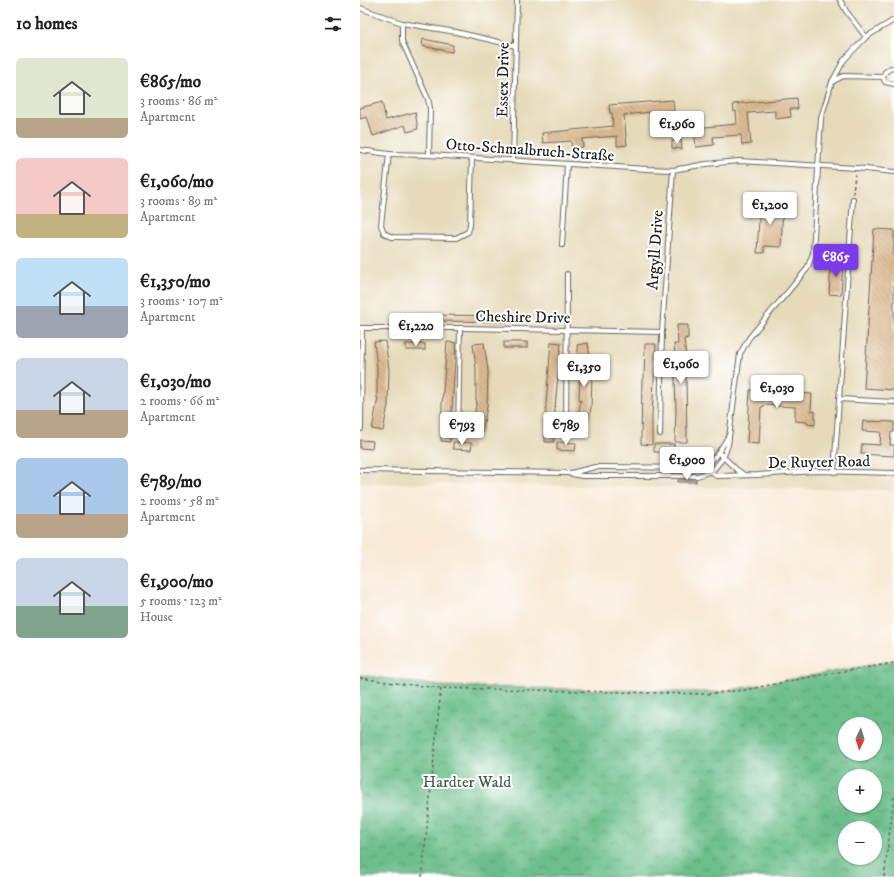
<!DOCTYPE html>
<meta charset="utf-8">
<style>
:root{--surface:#fff;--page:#f2f2f2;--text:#202124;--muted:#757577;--accent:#7c3aed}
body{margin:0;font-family:"IM FELL DW Pica",serif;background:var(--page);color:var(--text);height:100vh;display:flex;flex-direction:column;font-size:15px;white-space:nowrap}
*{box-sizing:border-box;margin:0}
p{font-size:13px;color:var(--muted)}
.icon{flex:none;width:22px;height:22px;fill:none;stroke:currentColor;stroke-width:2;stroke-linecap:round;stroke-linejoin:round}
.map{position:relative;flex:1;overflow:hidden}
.panel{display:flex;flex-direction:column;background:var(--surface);width:360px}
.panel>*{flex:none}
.needle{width:26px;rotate:184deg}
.fabs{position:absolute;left:478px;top:717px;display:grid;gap:8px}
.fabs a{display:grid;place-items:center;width:44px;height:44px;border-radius:50%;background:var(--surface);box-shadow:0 1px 3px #0004;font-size:20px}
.price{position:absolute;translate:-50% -34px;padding:0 9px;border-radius:4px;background:#fff;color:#222;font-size:13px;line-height:26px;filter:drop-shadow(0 1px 2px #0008)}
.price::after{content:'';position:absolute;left:50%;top:24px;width:12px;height:9px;margin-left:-6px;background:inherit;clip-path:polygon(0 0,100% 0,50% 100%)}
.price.selected{background:var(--accent);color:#fff}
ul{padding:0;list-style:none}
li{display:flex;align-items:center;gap:12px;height:100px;padding:0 16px}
li span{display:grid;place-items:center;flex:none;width:112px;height:80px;border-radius:6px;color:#555}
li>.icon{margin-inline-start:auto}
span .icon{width:48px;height:48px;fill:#fffc;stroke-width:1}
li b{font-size:17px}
h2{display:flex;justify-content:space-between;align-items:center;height:48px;padding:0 16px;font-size:17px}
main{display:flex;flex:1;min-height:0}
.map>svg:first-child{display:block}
.built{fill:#e6daba}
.forest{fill:url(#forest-crowns);stroke:#446d54;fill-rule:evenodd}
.building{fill:url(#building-back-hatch)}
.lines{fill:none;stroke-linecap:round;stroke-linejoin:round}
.lane-casing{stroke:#69645d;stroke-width:6}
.path{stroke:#69645d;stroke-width:1.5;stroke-dasharray:3 3;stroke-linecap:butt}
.lane{stroke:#fff;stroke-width:4}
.labels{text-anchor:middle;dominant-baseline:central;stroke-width:4;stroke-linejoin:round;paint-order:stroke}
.street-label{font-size:16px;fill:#1c1c1c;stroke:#fff}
.park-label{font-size:16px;fill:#41614c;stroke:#fff}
</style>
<main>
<section class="panel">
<h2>10 homes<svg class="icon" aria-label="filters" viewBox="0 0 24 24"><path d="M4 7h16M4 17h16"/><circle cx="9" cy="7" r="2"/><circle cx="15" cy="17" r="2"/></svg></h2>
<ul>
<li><span style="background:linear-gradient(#dfe7d0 75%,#b9a48a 0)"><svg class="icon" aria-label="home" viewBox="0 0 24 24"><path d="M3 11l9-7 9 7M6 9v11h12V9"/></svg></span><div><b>€865/mo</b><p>3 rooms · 86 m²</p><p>Apartment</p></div></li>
<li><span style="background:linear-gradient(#f6c9c9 70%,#c2b280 0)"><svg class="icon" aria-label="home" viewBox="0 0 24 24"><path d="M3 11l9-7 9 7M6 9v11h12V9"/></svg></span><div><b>€1,060/mo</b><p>3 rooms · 89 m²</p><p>Apartment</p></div></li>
<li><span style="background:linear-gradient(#bfe0f5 60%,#9aa5b1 0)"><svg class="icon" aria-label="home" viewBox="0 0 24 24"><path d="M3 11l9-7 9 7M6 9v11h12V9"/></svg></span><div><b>€1,350/mo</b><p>3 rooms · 107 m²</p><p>Apartment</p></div></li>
<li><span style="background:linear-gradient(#c9d6e8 65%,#b9a48a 0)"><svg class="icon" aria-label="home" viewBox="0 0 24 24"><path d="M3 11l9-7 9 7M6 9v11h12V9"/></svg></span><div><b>€1,030/mo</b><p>2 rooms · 66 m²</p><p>Apartment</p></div></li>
<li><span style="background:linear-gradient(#a9c7e8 70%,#b9a48a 0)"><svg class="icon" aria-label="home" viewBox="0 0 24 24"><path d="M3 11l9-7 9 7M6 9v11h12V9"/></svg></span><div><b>€789/mo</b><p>2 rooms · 58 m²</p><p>Apartment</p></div></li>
<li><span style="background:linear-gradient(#c9d6e8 60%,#7fa58c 0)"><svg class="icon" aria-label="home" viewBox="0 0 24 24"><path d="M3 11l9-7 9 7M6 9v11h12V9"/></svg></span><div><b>€1,900/mo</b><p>5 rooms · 123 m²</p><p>House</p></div></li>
</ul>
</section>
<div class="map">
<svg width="534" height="877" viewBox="0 0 534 877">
<defs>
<pattern id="forest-crowns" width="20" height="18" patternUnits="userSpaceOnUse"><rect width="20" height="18" fill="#6cbe8b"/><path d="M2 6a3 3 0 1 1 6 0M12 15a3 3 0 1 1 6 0" fill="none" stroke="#589a71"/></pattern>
<pattern id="building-back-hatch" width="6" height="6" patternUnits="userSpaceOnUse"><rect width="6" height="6" fill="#dbba91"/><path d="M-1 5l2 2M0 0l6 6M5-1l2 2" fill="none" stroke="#bb9f7c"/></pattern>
</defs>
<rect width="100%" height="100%" fill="#fff"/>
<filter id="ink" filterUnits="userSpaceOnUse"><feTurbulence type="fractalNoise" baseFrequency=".025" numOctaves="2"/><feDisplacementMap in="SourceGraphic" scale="8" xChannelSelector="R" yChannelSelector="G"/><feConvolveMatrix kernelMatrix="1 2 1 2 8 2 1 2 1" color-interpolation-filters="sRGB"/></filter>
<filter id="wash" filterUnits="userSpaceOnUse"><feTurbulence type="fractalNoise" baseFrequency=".012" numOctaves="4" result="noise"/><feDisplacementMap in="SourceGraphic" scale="16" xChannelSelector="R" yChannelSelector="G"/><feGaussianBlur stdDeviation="0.9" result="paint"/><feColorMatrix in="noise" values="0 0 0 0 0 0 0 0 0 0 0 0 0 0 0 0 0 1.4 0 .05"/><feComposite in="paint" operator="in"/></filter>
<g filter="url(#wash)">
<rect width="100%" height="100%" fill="#f8ead7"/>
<!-- built -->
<polygon class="built" points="0,0 534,0 534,490 0,483"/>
<!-- forest -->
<path class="forest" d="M534,661V877H0V675L81,686L339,692H359ZM485,724H515V754H485ZM485,776H515V806H485ZM485,828H515V858H485Z"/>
<g id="blocks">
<!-- building -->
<g class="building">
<polygon points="63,39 93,45 92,52 62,46"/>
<polygon points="437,98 438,109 430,109 431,117 415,119 415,111 388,113 391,144 382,145 381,135 353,137 354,145 336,147 334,128 377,124 376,111 374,112 373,104"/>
<polygon points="313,100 314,110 306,111 306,118 292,119 291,112 264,115 267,145 257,146 257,136 222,139 223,147 212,148 211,141 183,143 182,133 253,126 252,113 250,113 249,105"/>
<polygon points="22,102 26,120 55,112 58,129 47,132 45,125 13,136 7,117 0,119 0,108"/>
<polygon points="321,140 322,149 312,148 312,141"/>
<polygon points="400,203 423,204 421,247 404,246 404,253 397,253"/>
<polygon points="514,229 534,230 534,390 504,388"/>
<polygon points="471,262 483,263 481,295 469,294"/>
<polygon points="67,315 165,316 165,322 67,321"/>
<polygon points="317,325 328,325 328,338 324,339 326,357 324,357 326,378 327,442 315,442 316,409 315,379 313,364 316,364 314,344 318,344"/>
<polygon points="25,341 29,369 28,405 23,431 12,429 18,398 17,398 17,367 14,342"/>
<polygon points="87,342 96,343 90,442 81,441 82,404"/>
<rect x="144" y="342" width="23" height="6"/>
<polygon points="191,342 201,343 195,408 194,442 185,442 186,404"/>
<polygon points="124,343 128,371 127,407 122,433 111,431 117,400 116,400 116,369 113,344"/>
<polygon points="228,343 232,372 231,408 226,433 215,431 221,400 219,400 220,370 217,345"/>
<rect x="46" y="344" width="19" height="6"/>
<polygon points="285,344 296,344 292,416 292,445 281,444 282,379 284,379"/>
<polygon points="390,390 452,394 451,411 455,411 455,425 447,424 448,422 435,421 435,407 404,405 403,407 401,407 399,444 387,443"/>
<polygon points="503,421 534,422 534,432 531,432 530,445 534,445 534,456 501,454 502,444 520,445 521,432 502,431"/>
<polygon points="0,440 13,441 12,449 0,448"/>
<polygon points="93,442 112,443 111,450 93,449"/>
<polygon points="197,442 216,443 215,451 197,450"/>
<rect x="294" y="444" width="20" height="8"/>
<rect x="318" y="480" width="18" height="2"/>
</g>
</g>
</g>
<g filter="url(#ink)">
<use href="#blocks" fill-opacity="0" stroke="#69645d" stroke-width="1"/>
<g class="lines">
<defs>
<g id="lane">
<polyline points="480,0 486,11 506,37"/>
<polyline points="0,8 42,23 96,32 156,46"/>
<polyline points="42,23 42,41 68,99 70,108 69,155"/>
<polyline points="534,69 531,68 525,72 523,77 525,82 534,84"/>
<polyline points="472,82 483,76 523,77"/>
<polyline points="0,150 29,154 69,155 287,169 313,170 346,164 379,161 496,168 534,172"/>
<polyline points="29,154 21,225 24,233 32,237 96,238 108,232 110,225 112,158"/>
<polyline points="153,161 157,0"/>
<polyline points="202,245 207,165"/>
<polyline points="0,328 100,328 302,332"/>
<polyline points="479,399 534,402"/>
<polyline points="1,429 2,328"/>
<polyline points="98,432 100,328"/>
<polyline points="300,434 302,332 313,170"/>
<polyline points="206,436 207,274"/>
<polyline points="358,452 377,470 384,475"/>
<polyline points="346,466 356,476 398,475 455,471 534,473"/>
<polyline points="0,470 207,473 222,476 337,476 349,472 354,469 363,458 368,445 380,354 389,338 447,269 453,253 461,118 472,82 484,60 506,37 534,20"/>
<polyline points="474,472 493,199"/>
<path d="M211,473L235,467H245L339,468C353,464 362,447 369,435"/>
</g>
</defs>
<!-- lane casing -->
<use href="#lane" class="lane-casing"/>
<!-- path -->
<g class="path">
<polyline points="493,194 495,174"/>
<polyline points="0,678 42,684 81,688 346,694 385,690 455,676 534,663"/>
<polyline points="62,877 81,688"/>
<polyline points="524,877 534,797"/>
</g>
<!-- lane -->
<use href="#lane" class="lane"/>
</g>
</g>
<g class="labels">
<!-- street labels -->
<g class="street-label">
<text transform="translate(143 80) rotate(-89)">Essex Drive</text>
<text transform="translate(170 150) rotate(4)">Otto-Schmalbruch-Straße</text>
<text transform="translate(295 250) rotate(-86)">Argyll Drive</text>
<text transform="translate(163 317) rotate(1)">Cheshire Drive</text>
<text transform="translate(459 462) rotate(-1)">De Ruyter Road</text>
</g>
<!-- park labels -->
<g class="park-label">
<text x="107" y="782">Hardter Wald</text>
</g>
</g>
</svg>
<div class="fabs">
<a><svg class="needle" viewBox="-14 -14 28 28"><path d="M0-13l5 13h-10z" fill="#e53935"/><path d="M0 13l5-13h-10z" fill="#757577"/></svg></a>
<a>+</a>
<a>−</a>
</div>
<b class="price" style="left:317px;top:145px">€1,960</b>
<b class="price" style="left:410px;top:226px">€1,200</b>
<b class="price selected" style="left:476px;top:278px">€865</b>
<b class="price" style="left:56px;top:347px">€1,220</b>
<b class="price" style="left:321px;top:385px">€1,060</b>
<b class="price" style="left:224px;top:388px">€1,350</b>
<b class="price" style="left:417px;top:409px">€1,030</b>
<b class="price" style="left:102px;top:446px">€793</b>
<b class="price" style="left:206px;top:446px">€789</b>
<b class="price" style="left:327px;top:481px">€1,900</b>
</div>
</main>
